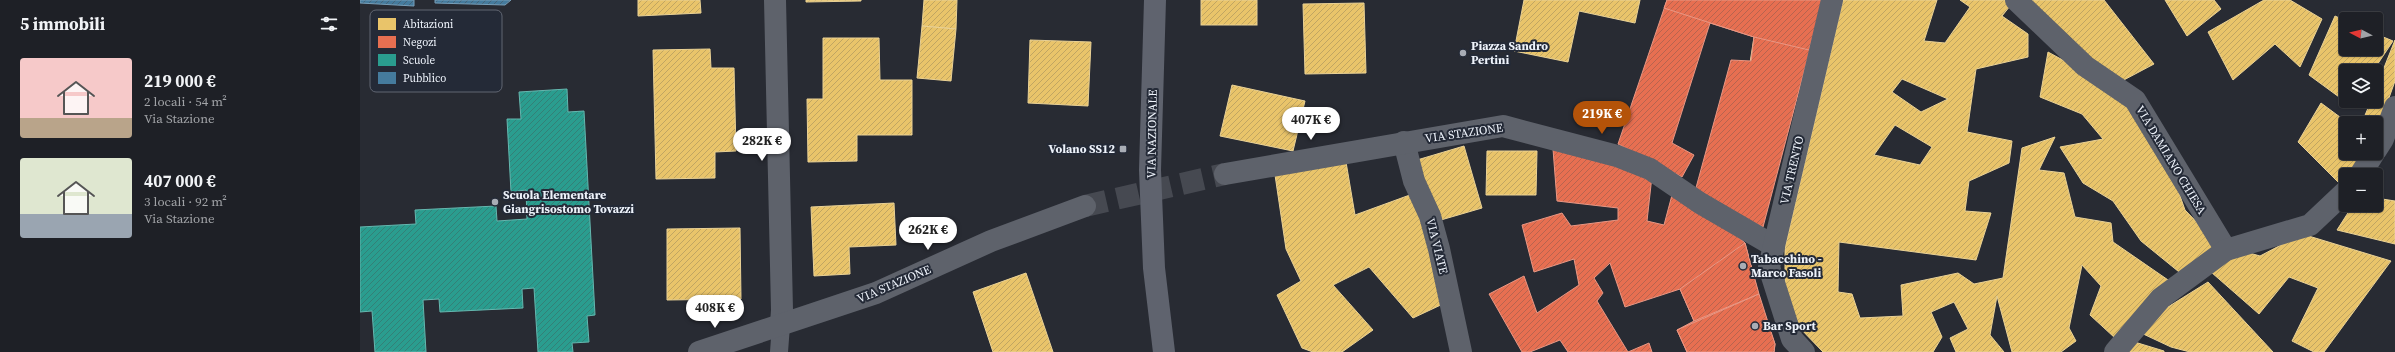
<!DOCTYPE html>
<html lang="it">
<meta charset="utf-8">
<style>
:root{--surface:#1e2026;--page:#2b2d32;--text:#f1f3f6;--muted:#a1a3a7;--line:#3c3e43;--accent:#b45309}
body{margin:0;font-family:"Source Serif 4",serif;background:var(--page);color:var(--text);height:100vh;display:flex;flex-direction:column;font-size:15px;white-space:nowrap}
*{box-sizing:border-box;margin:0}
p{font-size:13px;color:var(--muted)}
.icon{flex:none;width:22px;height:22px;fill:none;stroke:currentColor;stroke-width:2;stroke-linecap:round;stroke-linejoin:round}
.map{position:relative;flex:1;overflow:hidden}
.side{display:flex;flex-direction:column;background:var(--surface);width:360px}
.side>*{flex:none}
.needle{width:26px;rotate:277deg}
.tools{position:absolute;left:1979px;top:12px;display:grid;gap:8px}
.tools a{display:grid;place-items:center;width:44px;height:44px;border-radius:4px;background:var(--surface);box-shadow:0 1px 3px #0004,0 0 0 1px var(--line);font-size:20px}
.price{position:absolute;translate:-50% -34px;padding:0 9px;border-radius:14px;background:#fff;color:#222;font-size:13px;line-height:26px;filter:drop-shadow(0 1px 2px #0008)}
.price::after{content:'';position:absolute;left:50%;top:24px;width:12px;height:9px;margin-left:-6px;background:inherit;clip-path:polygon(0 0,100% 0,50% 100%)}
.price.active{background:var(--accent);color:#fff}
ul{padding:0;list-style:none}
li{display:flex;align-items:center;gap:12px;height:100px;padding:0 20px}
li span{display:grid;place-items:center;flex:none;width:112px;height:80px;border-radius:4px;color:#555}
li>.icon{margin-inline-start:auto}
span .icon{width:48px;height:48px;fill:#fffc;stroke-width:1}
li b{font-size:17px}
h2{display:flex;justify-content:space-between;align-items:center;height:48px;padding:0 20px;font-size:17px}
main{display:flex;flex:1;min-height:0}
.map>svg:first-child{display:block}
.homes{fill:url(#homes-hatch);stroke:#ead296;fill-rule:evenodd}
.shops{fill:url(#shops-hatch);stroke:#e99784}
.schools{fill:url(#schools-hatch);stroke:#65b7af}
.public{fill:url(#public-hatch);stroke:#789fb9}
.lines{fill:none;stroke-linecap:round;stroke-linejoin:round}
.street-tunnel{stroke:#464951;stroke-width:22;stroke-dasharray:22 11;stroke-linecap:butt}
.lane{stroke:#5e626b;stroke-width:18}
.street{stroke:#5e626b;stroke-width:22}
.primary{stroke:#5f636e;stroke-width:22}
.poi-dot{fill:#a9adb5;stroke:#242a37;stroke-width:1.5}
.labels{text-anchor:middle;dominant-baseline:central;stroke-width:4;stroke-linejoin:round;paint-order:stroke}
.poi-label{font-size:12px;font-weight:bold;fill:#eef3fb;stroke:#242a37;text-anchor:start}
.street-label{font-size:12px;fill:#eef3fb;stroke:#242a37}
.key{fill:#242a37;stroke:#616672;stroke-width:1}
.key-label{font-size:11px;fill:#eef3fb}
</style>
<main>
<section class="side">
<h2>5 immobili<svg class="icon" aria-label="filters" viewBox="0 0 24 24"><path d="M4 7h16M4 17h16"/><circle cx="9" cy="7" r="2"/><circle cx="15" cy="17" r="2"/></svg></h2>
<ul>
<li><span style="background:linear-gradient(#f6c9c9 75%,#b9a48a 0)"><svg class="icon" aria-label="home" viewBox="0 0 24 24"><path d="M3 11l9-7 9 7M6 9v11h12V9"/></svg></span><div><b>219 000 €</b><p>2 locali · 54 m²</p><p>Via Stazione</p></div></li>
<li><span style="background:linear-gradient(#dfe7d0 70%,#9aa5b1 0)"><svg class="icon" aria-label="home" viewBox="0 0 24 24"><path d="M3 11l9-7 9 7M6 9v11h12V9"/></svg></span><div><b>407 000 €</b><p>3 locali · 92 m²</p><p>Via Stazione</p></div></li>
</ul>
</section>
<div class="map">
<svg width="2035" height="352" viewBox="0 0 2035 352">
<defs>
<pattern id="homes-hatch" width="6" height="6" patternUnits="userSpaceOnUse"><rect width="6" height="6" fill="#e9c46a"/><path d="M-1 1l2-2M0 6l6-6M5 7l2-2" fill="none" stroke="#c0a562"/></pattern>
<pattern id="shops-hatch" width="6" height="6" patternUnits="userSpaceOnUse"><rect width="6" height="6" fill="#e76f51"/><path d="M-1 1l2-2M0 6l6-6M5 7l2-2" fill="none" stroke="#b7644f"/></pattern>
<pattern id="schools-hatch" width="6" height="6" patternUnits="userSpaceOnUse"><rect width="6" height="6" fill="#2a9d8f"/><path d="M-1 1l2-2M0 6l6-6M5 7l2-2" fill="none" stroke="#348077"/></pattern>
<pattern id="public-hatch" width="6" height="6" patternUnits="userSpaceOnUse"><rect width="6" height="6" fill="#457b9d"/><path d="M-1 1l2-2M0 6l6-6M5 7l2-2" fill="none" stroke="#466478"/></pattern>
</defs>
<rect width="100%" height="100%" fill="#282b33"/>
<!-- homes -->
<g class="homes">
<polygon points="278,0 340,0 341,13 278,16"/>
<polygon points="446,0 501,0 501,1 446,2"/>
<polygon points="564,0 597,0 596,29 562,26"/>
<rect x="841" y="0" width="56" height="25"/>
<polygon points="1164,0 1280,0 1275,23 1219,11 1208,62 1154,51"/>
<path d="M1483,0H1577L1564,41L1585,43L1610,7L1600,0H1645L1650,6L1642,16L1668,34V57L1616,69L1607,132L1652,141L1649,163L1609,181L1605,211L1631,213L1616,260L1479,242L1478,292L1492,294L1500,318L1543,316L1541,285L1598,273L1614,284L1643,278L1662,148L1695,137L1679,170L1704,173L1715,217L1751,223L1753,242L1811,282L1755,338L1730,315L1741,286L1722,265L1709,328L1716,341L1701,352H1652L1637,296L1630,335L1644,352H1596L1590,338L1608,329L1594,302L1571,312L1582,337L1573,352H1463L1438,326L1425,288V247ZM1542,79L1588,99L1561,112L1532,92ZM1535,125L1572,147L1560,165L1514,155Z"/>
<polygon points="1668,0 1744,0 1794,64 1760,82 1726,59"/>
<polygon points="1805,0 1854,0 1861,9 1827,36"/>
<polygon points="1904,0 1930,0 1962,19 1940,67 1915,44 1873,80 1848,32"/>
<polygon points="1004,3 1006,73 945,74 943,4"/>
<polygon points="1975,16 1986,21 1986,49 2016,49 2016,34 2033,41 2013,71 1986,71 1986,101 1992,101 1990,105 1949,75"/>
<polygon points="562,26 596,29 591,81 557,78"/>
<polygon points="1394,37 1449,50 1437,97 1387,82"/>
<polygon points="463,38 519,38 520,80 552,80 552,135 497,135 497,161 448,162 447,99 463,99"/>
<polygon points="670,40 731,42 728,106 668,103"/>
<polygon points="2035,40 2035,81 2019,126 2003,120 2011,101 2016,101 2016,88"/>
<polygon points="350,49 351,68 374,68 376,151 355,152 355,178 296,179 293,50"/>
<polygon points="1688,52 1723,71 1763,100 1811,170 1825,210 1857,243 1824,276 1781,241 1753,201 1723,183 1700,147 1743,139 1722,114 1680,97"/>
<polygon points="872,85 945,101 933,151 860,136"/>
<polygon points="1961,103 1988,123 1986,153 2003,153 1990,175 1986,175 1983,187 1938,142"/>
<polygon points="1104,146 1122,208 1074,222 1057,160"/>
<polygon points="1127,151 1177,151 1176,195 1126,195"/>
<polygon points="986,162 995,215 1058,192 1085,303 1053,318 1009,267 973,285 1013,330 982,352 953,352 942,348 917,295 941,281 926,249 915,175"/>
<polygon points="2016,198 2035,201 2035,244 1977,230 1993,205 2016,205"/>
<polygon points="534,203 536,245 489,247 490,274 454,276 451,207"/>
<polygon points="380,228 381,299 307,300 307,229"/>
<polygon points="1942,234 2031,261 1964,352 1954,352 1932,341 1958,288 1929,277 1899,314 1851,272 1879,250 1900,256"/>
<polygon points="666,273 693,352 633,352 613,292"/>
<polygon points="1848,282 1913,352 1830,352 1811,347 1779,332 1803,310"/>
<polygon points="1768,340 1804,351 1804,352 1764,352"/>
</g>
<!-- shops -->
<g class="shops">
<polygon points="1307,0 1382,0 1408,10 1412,0 1463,0 1403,227 1334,195 1371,60 1391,61 1394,37 1350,23 1312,143 1334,155 1322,177 1258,144"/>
<polygon points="1307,0 1463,0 1449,50 1394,37 1304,8"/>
<polygon points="1193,149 1292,176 1287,221 1304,225 1312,195 1364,224 1385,243 1403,312 1415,344 1414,352 1327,352 1317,330 1334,321 1320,289 1265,307 1250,263 1234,278 1243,293 1237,301 1268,352 1289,343 1292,352 1208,352 1200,340 1170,352 1162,352 1129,294 1164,276 1177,313 1219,285 1214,259 1174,272 1162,225 1202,213 1211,226 1258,220 1258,208 1197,201"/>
<polygon points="1385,243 1399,294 1334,321 1320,289"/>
<polygon points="1399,294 1415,344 1414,352 1327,352 1317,330"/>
</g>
<!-- schools -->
<polygon class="schools" points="207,89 208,112 224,111 235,315 227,316 229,342 212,343 213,352 178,352 174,288 162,289 163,308 80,312 79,299 63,300 66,352 15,352 12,311 0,312 0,227 56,224 55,210 136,206 137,221 167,219 166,190 151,192 147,119 161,119 159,92"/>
<!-- public -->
<g class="public">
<polygon points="0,0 54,0 54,6 0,3"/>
<polygon points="75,0 151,0 145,5 75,3"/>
</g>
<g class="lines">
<!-- street-tunnel -->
<polyline class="street-tunnel" points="725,206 865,174"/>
<!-- lane -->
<polyline class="lane" points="419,352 421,325"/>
<!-- street -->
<g class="street">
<polyline points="415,0 422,310 421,325"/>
<polyline points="1656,0 1725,66 1775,100 1866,250"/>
<polyline points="1044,142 1054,181 1070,216 1079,249 1101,352"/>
<polyline points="2016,150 2023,139 2035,107"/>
<polyline points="865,174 1143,126 1257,156 1290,169 1340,203 1414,246"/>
<polyline points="2000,175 2014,153"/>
<polyline points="339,352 516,293 631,241 725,206"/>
<polyline points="1444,352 1432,339 1409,267 1472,0"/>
<polyline points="1755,352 1801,298 1866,250 1950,225 1986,191"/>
</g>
<!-- primary -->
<polyline class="primary" points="795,0 790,170 794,268 804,352"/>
</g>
<!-- markers -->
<g class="poi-dot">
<circle cx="1103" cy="53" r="4"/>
<rect x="759" y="145" width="8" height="8" rx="2"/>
<circle cx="135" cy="202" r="4"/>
<circle cx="1383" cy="266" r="4"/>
<circle cx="1395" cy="326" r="4"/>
</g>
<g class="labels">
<!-- poi labels -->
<g class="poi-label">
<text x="1111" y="46">Piazza Sandro<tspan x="1111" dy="14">Pertini</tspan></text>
<text x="755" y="149" text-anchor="end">Volano SS12</text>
<text x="143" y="195">Scuola Elementare<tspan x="143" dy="14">Giangrisostomo Tovazzi</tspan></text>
<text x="1391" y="259">Tabacchino -<tspan x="1391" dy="14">Marco Fasoli</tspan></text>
<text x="1403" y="326">Bar Sport</text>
</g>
<!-- street labels -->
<g class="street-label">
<text transform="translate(1104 133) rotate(-8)">VIA STAZIONE</text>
<text transform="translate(792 134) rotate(-89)">VIA NAZIONALE</text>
<text transform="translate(1811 160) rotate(59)">VIA DAMIANO CHIESA</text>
<text transform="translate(1432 170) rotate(-77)">VIA TRENTO</text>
<text transform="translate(1077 246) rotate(76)">VIA VIATE</text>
<text transform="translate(534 284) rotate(-23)">VIA STAZIONE</text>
</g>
</g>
<!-- legend -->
<rect x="10" y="10" width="132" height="82" rx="6" class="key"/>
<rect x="18" y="18" width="18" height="12" fill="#e9c46a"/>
<rect x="18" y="36" width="18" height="12" fill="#e76f51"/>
<rect x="18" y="54" width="18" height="12" fill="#2a9d8f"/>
<rect x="18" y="72" width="18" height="12" fill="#457b9d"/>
<g class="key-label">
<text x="43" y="28">Abitazioni</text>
<text x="43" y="46">Negozi</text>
<text x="43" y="64">Scuole</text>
<text x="43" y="82">Pubblico</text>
</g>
</svg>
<div class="tools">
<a><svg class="needle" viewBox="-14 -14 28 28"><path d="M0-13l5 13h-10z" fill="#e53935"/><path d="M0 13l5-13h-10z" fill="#a1a3a7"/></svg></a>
<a><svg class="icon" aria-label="layers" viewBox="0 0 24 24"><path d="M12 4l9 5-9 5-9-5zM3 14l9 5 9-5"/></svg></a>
<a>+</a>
<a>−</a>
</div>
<b class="price active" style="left:1242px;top:135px">219K €</b>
<b class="price" style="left:951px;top:141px">407K €</b>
<b class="price" style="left:402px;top:162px">282K €</b>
<b class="price" style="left:568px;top:251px">262K €</b>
<b class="price" style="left:355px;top:329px">408K €</b>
</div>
</main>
